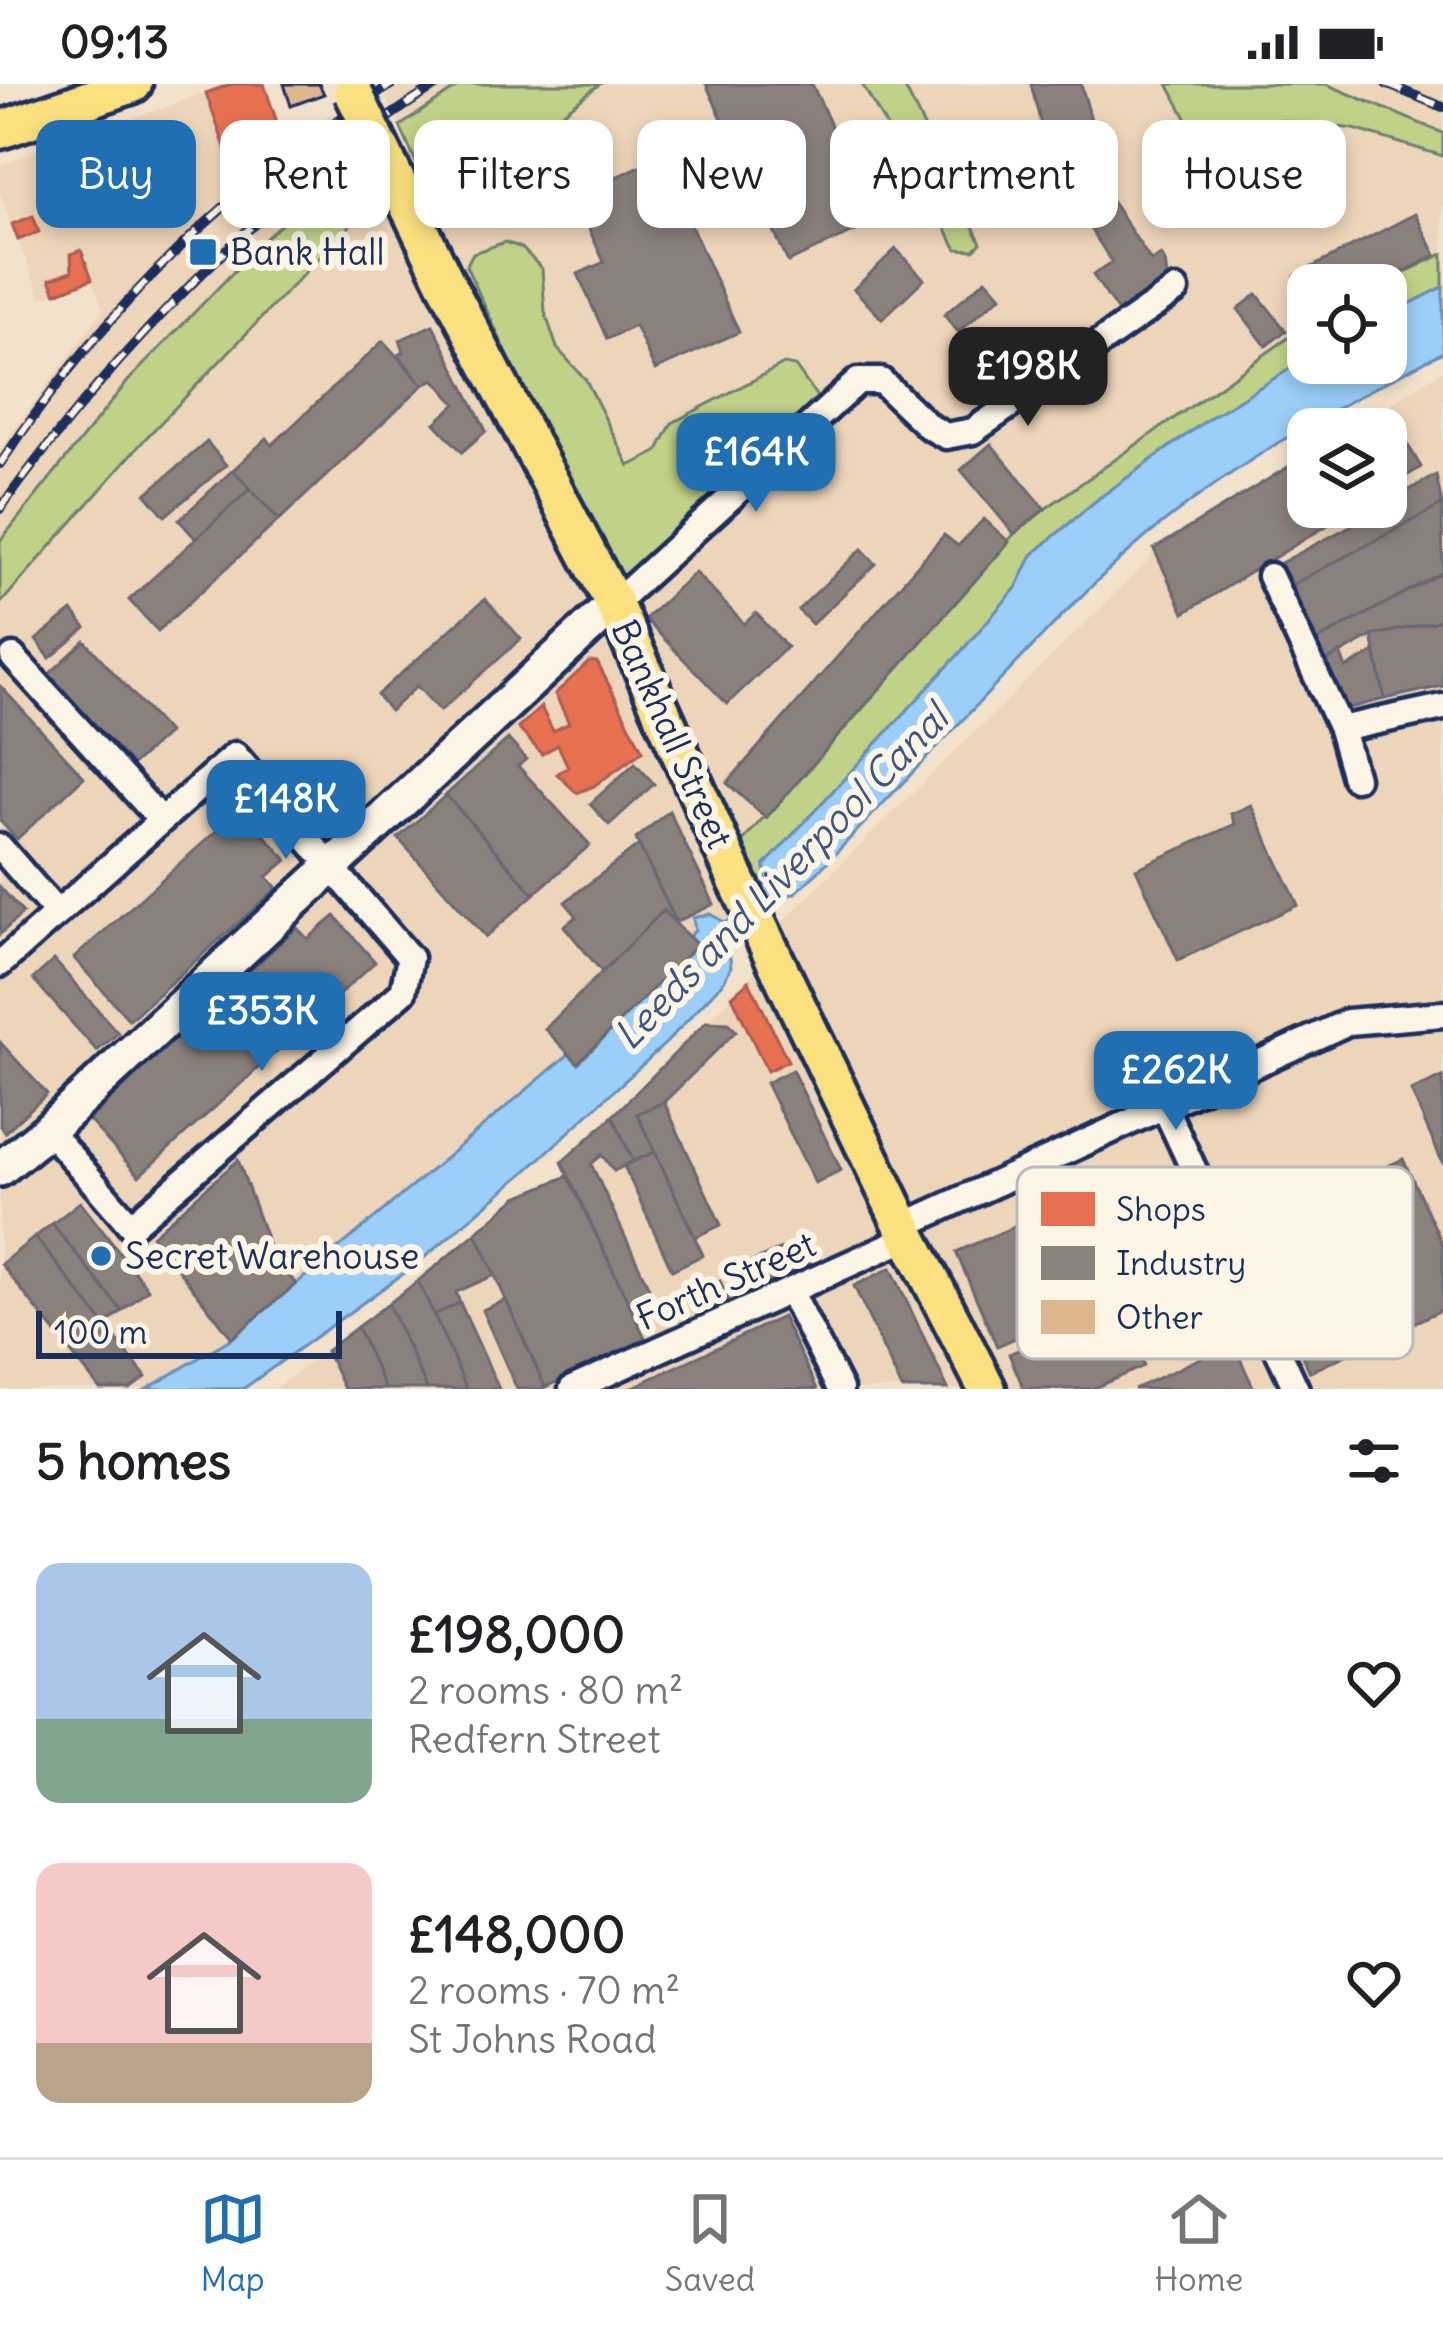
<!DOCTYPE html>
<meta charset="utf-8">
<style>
:root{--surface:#fff;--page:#f6f6f6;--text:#202124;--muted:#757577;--line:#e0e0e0;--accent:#1f6fb2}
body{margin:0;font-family:Delius,sans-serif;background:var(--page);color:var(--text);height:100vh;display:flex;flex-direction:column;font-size:45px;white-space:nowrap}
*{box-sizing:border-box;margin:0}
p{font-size:39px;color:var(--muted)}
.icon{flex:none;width:66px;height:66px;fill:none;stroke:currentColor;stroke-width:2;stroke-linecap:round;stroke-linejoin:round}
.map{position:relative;height:1305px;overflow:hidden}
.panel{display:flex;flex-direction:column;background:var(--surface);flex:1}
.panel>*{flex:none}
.top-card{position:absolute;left:36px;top:36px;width:1371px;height:108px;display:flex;gap:24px}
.fabs{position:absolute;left:1287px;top:180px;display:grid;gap:24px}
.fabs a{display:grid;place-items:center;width:120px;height:120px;border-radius:24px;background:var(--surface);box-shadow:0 6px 18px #0003;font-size:60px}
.scale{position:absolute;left:36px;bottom:30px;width:306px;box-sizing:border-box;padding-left:12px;border:6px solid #1b2f5e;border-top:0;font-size:33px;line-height:42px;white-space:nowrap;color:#1b2f5e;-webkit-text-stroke:9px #fcf5e5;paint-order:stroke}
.price{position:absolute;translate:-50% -102px;padding:0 27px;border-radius:24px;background:var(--accent);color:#fff;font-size:39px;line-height:78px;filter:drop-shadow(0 3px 6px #0008)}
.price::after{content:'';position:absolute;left:50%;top:72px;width:36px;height:27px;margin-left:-18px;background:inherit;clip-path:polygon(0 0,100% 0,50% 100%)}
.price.active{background:#222;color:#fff}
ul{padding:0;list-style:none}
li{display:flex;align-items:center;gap:36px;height:300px;padding:0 36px}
li span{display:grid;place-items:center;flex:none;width:336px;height:240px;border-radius:24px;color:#555}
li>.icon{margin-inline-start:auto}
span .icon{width:144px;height:144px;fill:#fffc;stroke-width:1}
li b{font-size:51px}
h2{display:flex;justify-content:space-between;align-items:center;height:144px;padding:0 36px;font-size:51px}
.chip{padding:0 42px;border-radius:24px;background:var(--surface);box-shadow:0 6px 18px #0003;font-size:42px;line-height:108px}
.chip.active{background:var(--accent);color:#fff}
.status{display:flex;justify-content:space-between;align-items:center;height:84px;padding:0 60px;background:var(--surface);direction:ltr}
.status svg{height:33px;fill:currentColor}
.menu{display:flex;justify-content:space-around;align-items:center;height:168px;border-top:3px solid var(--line);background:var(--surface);font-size:33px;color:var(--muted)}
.menu a{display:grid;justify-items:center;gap:6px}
.menu .active{color:var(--accent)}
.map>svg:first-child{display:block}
.built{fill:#edd5b9}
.green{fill:#c0d287;stroke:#6e8072;stroke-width:3}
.water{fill:#9bcef8;stroke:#688eba;stroke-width:3}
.shops{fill:#e76f51;stroke:#aa5c55;stroke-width:3}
.industry{fill:#8a817c;stroke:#696873;stroke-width:3}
.building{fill:#deb78f;stroke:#1b2f5e;stroke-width:3}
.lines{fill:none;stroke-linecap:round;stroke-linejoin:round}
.street-casing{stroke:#1b2f5e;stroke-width:33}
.secondary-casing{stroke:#1b2f5e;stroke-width:42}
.primary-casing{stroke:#1b2f5e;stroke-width:45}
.street{stroke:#fcf5e5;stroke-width:24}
.secondary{stroke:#fcf5e5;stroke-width:33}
.primary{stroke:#fbe080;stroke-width:36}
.rail-casing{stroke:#1b2f5e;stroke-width:10}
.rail{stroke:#fcf5e5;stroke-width:6;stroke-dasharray:18;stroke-linecap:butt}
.primary-bridge-casing{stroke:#1b2f5e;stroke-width:45;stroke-linecap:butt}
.primary-bridge{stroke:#fbe080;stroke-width:36}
.poi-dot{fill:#1f6fb2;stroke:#fcf5e5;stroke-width:4.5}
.labels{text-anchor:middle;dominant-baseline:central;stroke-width:12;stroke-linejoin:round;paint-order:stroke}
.poi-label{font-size:36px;fill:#1b2f5e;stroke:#fcf5e5;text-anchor:start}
.street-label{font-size:36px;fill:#1b2f5e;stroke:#fcf5e5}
.water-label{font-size:39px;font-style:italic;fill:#3b5784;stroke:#fcf5e5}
.key{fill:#fcf5e5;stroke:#b8babc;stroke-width:3}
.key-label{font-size:33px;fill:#1b2f5e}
</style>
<div class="status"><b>09:13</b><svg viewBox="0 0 49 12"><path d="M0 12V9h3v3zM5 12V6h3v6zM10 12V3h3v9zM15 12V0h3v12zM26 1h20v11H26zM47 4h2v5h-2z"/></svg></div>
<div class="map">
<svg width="1443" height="1305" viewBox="0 0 1443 1305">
<rect width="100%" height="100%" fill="#f3e2cb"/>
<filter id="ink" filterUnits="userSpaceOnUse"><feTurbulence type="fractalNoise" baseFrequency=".00833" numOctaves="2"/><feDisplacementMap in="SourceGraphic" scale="24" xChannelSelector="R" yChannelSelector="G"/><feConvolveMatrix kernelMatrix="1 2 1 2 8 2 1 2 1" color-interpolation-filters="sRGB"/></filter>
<g filter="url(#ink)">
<!-- built -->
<g class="built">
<polygon points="230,0 264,0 286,61 331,30 361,88 342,102 336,94 271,149 128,297 0,457 0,365 103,226 92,196 41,214 0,111 0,81"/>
<polygon points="379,0 462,0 400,42"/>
<polygon points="600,0 862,0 957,165 981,158 903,0 1168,0 1187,36 1280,36 1354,45 1443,72 1443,170 1379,201 1308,201 1308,240 1045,425 1014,450 741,759 756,786 753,799 758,808 697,861 578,979 569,971 232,1254 147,1305 0,1305 0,520 145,355 372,119 412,68 419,83 443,82 475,71 527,42 557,33"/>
<polygon points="1326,0 1443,0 1443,49"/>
<polygon points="1443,286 1443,1305 274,1305 418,1197 517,1113 568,1092 562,1078 749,897 781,839 1149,476 1154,465 1308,371 1308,423 1386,423 1386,345 1350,345"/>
</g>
<!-- green -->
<g class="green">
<polygon points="462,0 600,0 557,33 527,42 475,71 443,82 418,83 400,42"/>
<polygon points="862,0 903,0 981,159 974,166 957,165"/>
<polygon points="1168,0 1326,0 1443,49 1443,72 1354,45 1280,36 1187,36"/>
<polygon points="361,88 372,119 145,355 0,520 0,457 128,297 271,149 336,94"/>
<polygon points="505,158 522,164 542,185 545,228 557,264 586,296 629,382 657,368 672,339 784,280 795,282 817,313 635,490 610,491 466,182 473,169"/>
<polygon points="1443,170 1443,203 1386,232 1386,201 1379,201"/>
<polygon points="1308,240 1308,274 1211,333 1098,415 1032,471 1017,503 959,570 765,781 766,799 758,808 753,799 756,786 741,759 1014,450 1045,425"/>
</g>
<!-- water -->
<path class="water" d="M1443,203V268C1345,318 1250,370 1163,439C1101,488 1047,547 993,604C934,666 876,727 817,789L795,809L773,817L729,865L731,883L724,897L666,959L525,1088L418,1179L243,1305H147L232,1254L569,970L578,978L697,861L689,853L695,846L693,834L710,830L726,839L766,800L765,781L959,570L1017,503L1032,471L1098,415L1211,333L1308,274V279H1386V232Z"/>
<!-- shops -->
<g class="shops">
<polygon points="231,0 264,0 283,56 229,75 206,9"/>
<polygon points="33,132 39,148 18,156 12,140"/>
<polygon points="81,166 92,195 56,209 50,195 72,187 71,170"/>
<polygon points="589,578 597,578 643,667 594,702 577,709 557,690 568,683 558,661 542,670 518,644 541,623 553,647 569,639 555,610"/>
<polygon points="749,897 788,977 767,987 732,912"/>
</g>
<!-- industry -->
<g class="industry">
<polygon points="706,0 812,0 875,138 788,178"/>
<polygon points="1031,0 1081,0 1099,64 1036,81 1026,45 1041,41"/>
<polygon points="344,54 361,88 342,102 320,71"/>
<polygon points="660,73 739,248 655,286 635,242 607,255 578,190 604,178 574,112"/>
<polygon points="1087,80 1151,177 1161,171 1165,178 1167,192 1158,206 1120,231 1093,191 1112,178 1060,98"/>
<polygon points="1415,130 1436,171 1379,201 1308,201 1308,217 1295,192"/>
<polygon points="896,165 924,195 882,235 854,205"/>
<polygon points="986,195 1001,212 958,248 944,231"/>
<polygon points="1257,210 1286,247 1266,262 1238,225"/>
<polygon points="433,241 486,347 462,368 435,339 456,320 434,295 423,301 398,271 404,268 400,256"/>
<polygon points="383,257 423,301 279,436 233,386 267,354 272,361"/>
<polygon points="1385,323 1421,383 1386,405 1386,345 1350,345"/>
<polygon points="207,358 226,381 165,432 146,410"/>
<polygon points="991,360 1045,425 1014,450 961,386"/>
<polygon points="1308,371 1308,423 1357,423 1184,529 1154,465"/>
<polygon points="233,386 250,405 196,455 179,436"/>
<polygon points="1436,391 1442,421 1292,501 1281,479 1386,423 1386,419"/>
<polygon points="250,405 279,436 158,547 129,516"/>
<polygon points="1442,421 1443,488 1317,557 1292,501"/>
<polygon points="984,435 1009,458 766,734 727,699 944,451 958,462"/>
<polygon points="862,465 876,480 812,540 798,526"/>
<polygon points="695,488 744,540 756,529 787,563 727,620 645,535"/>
<polygon points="1443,488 1443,536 1372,552 1326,578 1317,557"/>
<polygon points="485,515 521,555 440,627 417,602 390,627 377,611"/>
<polygon points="72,527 86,544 50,574 36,556"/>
<polygon points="1443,536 1443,602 1385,615 1372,552"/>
<polygon points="85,557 168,649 129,684 46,593"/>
<polygon points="1375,568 1385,615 1345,625 1326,578 1340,569 1346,584"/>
<polygon points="1,603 84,693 17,755 0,737"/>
<polygon points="508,655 526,675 518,682 590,761 534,810 446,711"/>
<polygon points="635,679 654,700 609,741 590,720"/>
<polygon points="446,711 534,810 486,853 398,754"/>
<polygon points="1251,721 1298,821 1178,876 1136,785 1235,740 1231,730"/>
<polygon points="241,725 287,776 267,793 277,804 129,936 74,874"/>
<polygon points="669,727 714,820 676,838 636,755"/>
<polygon points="639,761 676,838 663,827 603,889 564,842 577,832 565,818"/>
<polygon points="0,803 23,829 0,850"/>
<polygon points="663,827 697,861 578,979 545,945"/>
<polygon points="335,832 375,878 139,1092 87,1034 297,844 308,855"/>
<polygon points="54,876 118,949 97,967 33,895"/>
<polygon points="706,938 728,939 736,947 664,1018 637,1030 655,1068 633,1077 613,1032"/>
<polygon points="0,958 47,1010 5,1048 0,1042"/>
<polygon points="792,986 841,1086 815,1099 766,999"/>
<polygon points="1443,993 1443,1080 1411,1007"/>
<polygon points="664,1018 721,1141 695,1153 637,1030"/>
<polygon points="613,1032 633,1077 614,1087 602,1071 591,1080 659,1225 636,1235 562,1078"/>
<polygon points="655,1068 703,1171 672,1186 624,1082"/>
<polygon points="1403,1075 1443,1161 1443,1225 1310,1288 1244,1148"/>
<polygon points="238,1076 272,1171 296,1200 232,1254 152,1152"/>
<polygon points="568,1092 647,1258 545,1303 476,1149 517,1113"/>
<polygon points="1073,1117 1113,1211 997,1262 956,1168"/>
<polygon points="80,1118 148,1205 122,1227 52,1140"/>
<polygon points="52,1140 122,1227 105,1241 35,1153"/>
<polygon points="476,1149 495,1191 456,1208 460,1219 434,1231 418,1197"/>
<polygon points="35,1153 146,1293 130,1305 100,1305 1,1180"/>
<polygon points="799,1157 810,1183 756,1206 745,1181"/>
<polygon points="891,1184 948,1305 902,1305 854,1202"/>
<polygon points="418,1197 434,1231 467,1305 427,1305 388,1220"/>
<polygon points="720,1197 730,1219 704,1231 695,1209"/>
<polygon points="506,1216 545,1303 540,1305 517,1305 482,1226"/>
<polygon points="460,1219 499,1305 467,1305 434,1231"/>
<polygon points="388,1220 427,1305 385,1305 357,1243"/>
<polygon points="1118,1222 1144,1282 1092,1305 1024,1305 1009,1270"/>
<polygon points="782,1233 817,1305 629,1305"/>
<polygon points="357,1243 385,1305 344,1305 326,1267"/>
<polygon points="1233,1259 1254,1305 1134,1305"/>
</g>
<!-- building -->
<polygon class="building" points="284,0 319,0 324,10 291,22"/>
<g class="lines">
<defs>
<g id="street">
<polyline points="1270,492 1341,645 1355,694"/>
<polyline points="614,520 858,297 881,297 928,342 946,352 973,347 1176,206"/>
<polyline points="13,573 161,736"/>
<polyline points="1341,645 1443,623"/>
<polyline points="0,763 57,829"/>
<polyline points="0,880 235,671 410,874 403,908 131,1142 48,1046"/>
<polyline points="1164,1022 1296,1305"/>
<polyline points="903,1142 1348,938 1443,930"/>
<polyline points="791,1209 840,1305"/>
<polyline points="572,1305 909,1153"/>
</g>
<polyline id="secondary" points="0,1085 48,1046 614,520"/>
<g id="primary">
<polyline points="0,46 133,0"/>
<polyline points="448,203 614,520 737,797 903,1142 987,1305"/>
</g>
</defs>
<!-- street casing -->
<use href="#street" class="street-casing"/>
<!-- secondary casing -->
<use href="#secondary" class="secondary-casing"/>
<!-- primary casing -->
<use href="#primary" class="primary-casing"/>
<!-- street -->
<use href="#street" class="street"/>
<!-- secondary -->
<use href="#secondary" class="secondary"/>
<!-- primary -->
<use href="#primary" class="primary"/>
<defs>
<g id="rail">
<polyline points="1386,0 1443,23"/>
<path d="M0,380C70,277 153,180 250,101C295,64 344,32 392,0"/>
<path d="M0,425C115,267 271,103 439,0"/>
</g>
</defs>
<!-- rail casing -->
<use href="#rail" class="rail-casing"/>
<!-- rail -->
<use href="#rail" class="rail"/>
<defs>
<polyline id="primary-bridge" points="353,8 448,203"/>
</defs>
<!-- primary-bridge casing -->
<use href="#primary-bridge" class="primary-bridge-casing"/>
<!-- primary-bridge -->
<use href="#primary-bridge" class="primary-bridge"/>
</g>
</g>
<!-- markers -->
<g class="poi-dot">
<rect x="188" y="153" width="30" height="30" rx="6"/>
<circle cx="101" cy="1172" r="12"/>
</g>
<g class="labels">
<!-- poi labels -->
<g class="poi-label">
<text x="230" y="168">Bank Hall</text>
<text x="125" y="1172">Secret Warehouse</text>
</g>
<!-- street labels -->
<g class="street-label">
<text transform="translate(672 650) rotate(66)">Bankhall Street</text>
<text transform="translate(726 1197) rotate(-24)">Forth Street</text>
</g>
<!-- water labels -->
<g class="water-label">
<text transform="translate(781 793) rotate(-46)">Leeds and Liverpool Canal</text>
</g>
</g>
<!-- legend -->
<rect x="1017" y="1083" width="396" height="192" rx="18" class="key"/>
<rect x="1041" y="1108" width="54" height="34" fill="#e76f51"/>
<rect x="1041" y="1162" width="54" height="34" fill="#8a817c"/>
<rect x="1041" y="1216" width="54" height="34" fill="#deb78f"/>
<g class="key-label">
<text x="1116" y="1137">Shops</text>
<text x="1116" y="1191">Industry</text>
<text x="1116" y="1245">Other</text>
</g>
</svg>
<div class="fabs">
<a><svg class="icon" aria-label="locate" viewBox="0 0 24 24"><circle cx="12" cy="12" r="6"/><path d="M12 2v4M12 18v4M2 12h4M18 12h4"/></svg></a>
<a><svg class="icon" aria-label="layers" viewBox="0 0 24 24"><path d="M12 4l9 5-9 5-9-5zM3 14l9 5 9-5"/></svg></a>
</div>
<div class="scale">100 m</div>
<b class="price active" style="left:1028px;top:345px">£198K</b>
<b class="price" style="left:756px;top:431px">£164K</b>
<b class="price" style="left:286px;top:778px">£148K</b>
<b class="price" style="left:262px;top:990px">£353K</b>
<b class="price" style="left:1176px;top:1049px">£262K</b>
<div class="top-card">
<a class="chip active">Buy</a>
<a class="chip">Rent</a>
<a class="chip">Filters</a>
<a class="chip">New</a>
<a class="chip">Apartment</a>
<a class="chip">House</a>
</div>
</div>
<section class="panel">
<h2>5 homes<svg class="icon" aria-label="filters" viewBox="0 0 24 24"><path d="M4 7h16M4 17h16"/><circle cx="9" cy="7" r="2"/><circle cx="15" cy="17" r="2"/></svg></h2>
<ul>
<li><span style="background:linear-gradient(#a9c7e8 65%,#7fa58c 0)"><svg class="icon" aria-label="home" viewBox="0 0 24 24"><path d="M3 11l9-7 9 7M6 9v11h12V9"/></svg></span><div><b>£198,000</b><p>2 rooms · 80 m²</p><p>Redfern Street</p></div><svg class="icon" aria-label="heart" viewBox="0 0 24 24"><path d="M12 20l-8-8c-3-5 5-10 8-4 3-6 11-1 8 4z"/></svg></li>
<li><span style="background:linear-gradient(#f6c9c9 75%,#b9a48a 0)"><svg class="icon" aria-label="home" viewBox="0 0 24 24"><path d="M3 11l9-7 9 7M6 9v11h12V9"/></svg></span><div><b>£148,000</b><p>2 rooms · 70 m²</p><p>St Johns Road</p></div><svg class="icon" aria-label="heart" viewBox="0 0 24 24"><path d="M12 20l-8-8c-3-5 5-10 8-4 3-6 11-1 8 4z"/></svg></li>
</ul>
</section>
<nav class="menu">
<a class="active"><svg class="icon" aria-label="map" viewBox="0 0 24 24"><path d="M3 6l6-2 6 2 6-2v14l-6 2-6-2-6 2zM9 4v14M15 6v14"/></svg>Map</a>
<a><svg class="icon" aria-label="saved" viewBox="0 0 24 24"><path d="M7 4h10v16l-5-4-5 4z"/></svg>Saved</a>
<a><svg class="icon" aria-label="home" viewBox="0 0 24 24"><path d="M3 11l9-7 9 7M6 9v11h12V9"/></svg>Home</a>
</nav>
